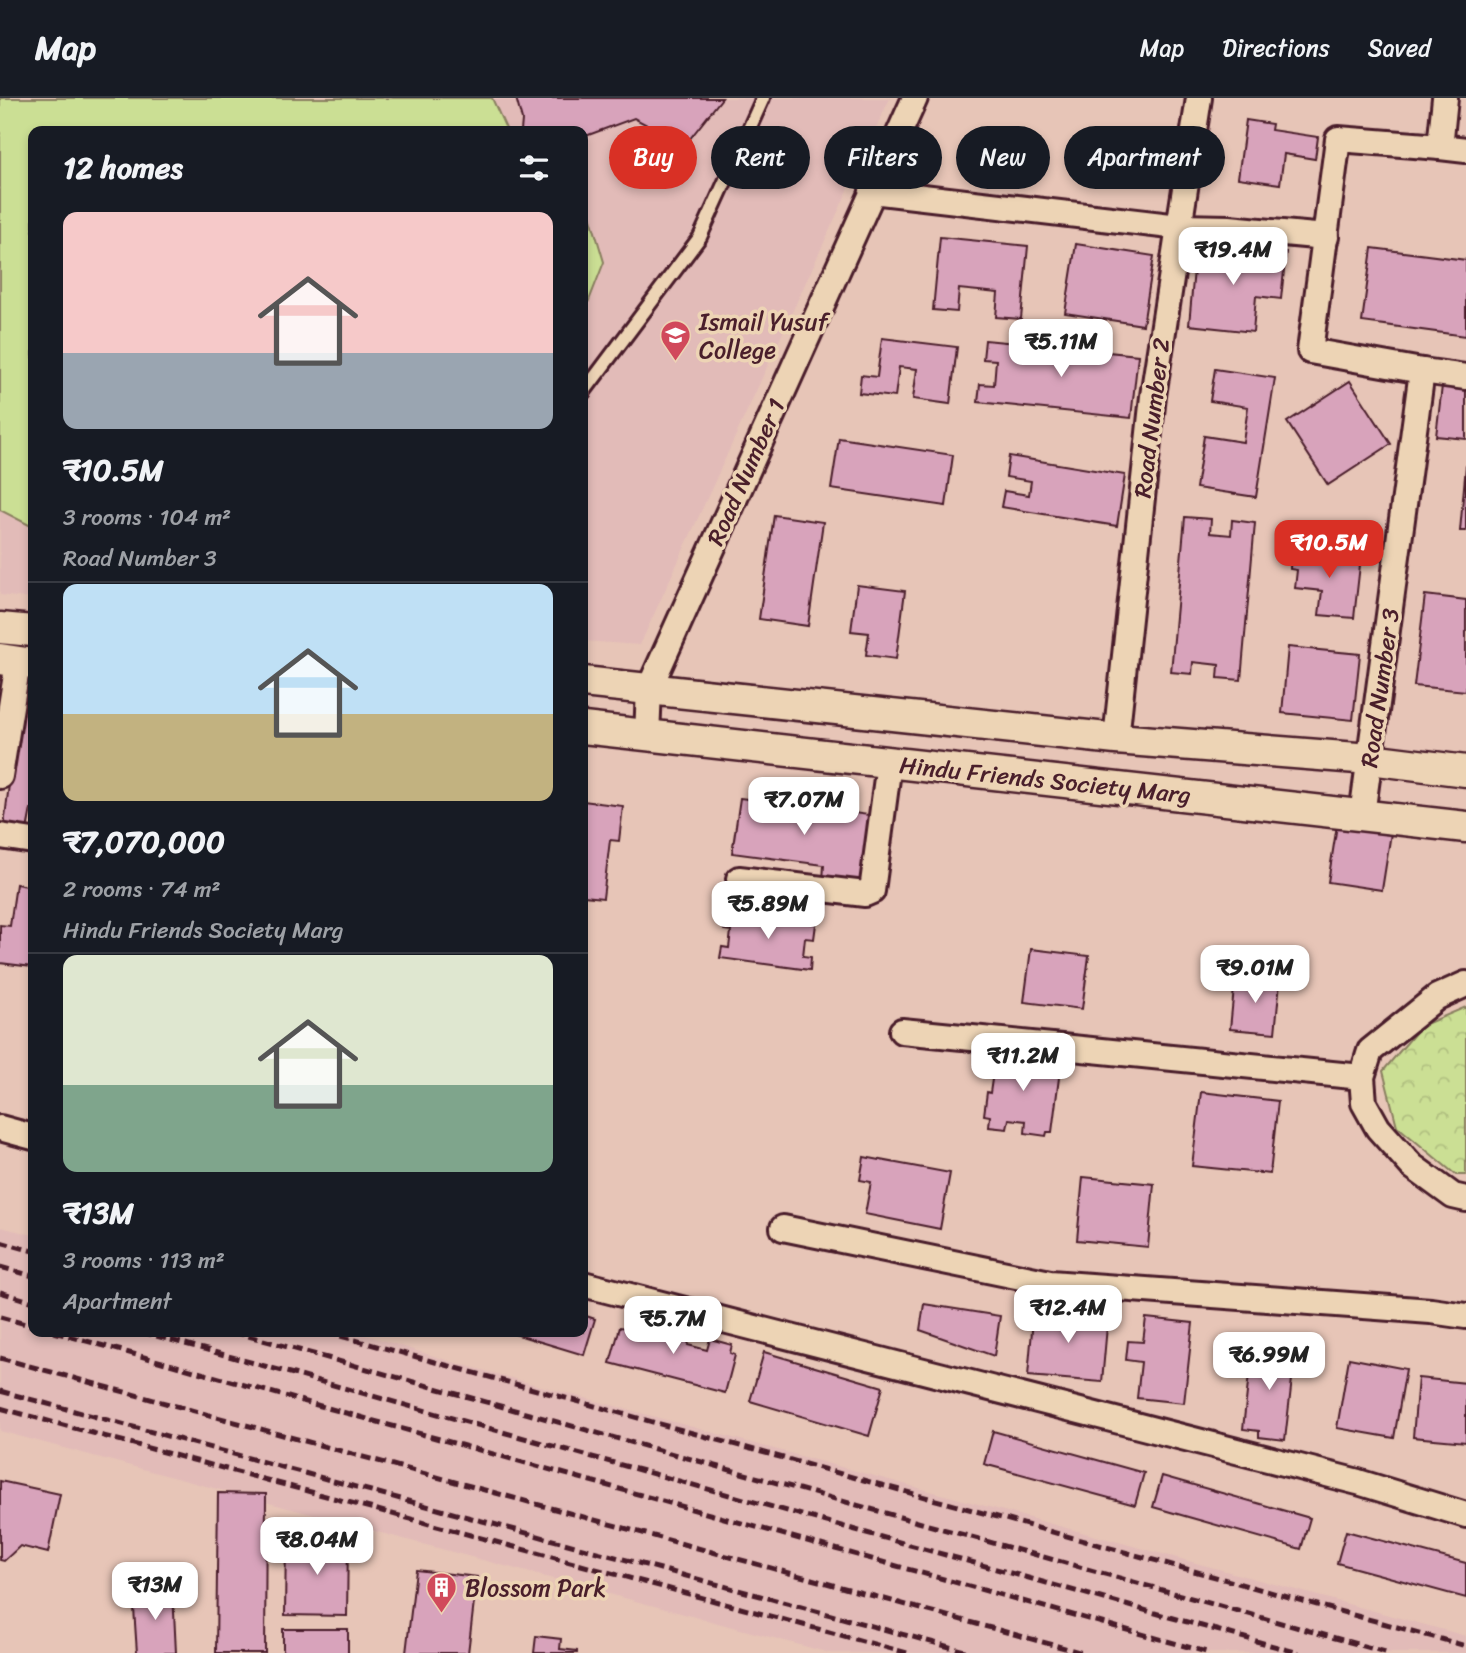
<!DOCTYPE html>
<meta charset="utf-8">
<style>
:root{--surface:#171b24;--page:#20242c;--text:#f1f3f6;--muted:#9ea1a6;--line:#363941;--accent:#d93025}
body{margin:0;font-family:Sriracha,sans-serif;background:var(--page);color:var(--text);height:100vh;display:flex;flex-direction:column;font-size:26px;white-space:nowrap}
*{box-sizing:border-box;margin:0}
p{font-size:23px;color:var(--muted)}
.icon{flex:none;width:38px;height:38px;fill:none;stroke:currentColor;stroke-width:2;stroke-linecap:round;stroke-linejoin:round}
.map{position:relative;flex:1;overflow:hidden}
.details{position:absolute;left:28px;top:28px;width:560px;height:1211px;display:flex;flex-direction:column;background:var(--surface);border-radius:14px;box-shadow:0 4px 10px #0003}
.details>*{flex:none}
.guide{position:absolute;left:609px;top:28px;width:665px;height:63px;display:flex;gap:14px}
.price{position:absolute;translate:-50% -60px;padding:0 16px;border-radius:14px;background:#fff;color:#222;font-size:23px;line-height:46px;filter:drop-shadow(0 2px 4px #0008)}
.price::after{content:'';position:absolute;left:50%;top:42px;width:21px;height:16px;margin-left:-10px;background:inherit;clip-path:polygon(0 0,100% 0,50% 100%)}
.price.active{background:var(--accent);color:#fff}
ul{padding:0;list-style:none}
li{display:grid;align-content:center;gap:14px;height:371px;padding:0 35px}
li+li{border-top:2px solid var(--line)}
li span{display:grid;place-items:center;height:217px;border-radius:14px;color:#555}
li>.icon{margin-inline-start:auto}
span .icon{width:126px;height:126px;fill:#fffc;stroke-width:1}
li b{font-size:30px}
h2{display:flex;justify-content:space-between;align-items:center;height:84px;padding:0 35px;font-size:30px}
.tag{padding:0 24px;border-radius:32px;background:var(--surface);box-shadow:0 4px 10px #0003;font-size:24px;line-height:63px}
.tag.active{background:var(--accent);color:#fff}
header{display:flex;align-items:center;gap:42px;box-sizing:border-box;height:98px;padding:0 35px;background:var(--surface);border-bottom:2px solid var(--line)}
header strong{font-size:33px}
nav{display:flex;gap:38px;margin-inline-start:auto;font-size:24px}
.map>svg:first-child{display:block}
.built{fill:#e2bbb8}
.forest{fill:url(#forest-crowns);stroke:#8a7f60;stroke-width:2}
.pitch{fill:#cbdf94;stroke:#8a7f60;stroke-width:2}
.building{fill:#d8a3bb;stroke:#4a1f2b;stroke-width:2}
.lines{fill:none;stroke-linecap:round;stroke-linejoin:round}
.service-casing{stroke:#4a1f2b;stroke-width:18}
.minor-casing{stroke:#4a1f2b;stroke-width:30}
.tertiary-casing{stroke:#4a1f2b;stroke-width:35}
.service{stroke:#edd4b5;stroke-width:12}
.minor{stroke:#edd4b5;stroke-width:24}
.tertiary{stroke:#edd4b5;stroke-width:30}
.rail{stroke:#4a1f2b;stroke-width:5;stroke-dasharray:10 5;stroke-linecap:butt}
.labels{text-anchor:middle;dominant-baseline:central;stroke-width:7;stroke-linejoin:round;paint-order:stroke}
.poi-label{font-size:24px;fill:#4a1f2b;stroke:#edd4b5;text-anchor:start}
.street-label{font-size:24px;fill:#4a1f2b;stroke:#edd4b5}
</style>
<header>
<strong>Map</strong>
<nav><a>Map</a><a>Directions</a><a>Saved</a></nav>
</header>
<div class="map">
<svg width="1466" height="1555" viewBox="0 0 1466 1555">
<defs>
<pattern id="forest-crowns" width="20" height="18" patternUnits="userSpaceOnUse" patternTransform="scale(1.75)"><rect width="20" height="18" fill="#cbdf94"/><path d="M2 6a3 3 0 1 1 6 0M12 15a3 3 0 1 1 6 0" fill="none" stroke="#b0bf80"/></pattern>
</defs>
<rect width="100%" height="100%" fill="#e7c5b7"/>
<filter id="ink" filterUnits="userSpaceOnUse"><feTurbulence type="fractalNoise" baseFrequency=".0143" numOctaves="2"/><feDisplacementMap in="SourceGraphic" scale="14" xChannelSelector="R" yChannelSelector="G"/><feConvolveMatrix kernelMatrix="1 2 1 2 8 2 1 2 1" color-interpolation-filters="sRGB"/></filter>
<g filter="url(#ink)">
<!-- built -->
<g class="built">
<polygon points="0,0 890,0 640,547 583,543 583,33 33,33 33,501 0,497"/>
<polygon points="0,1129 33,1137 33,1234 356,1234 456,1265 1466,1538 1466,1555 830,1555 0,1333"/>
</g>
<!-- forest -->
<polygon class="forest" points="1466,909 1466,1077 1456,1077 1397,1028 1383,973 1421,928"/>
<!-- pitch -->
<g class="pitch">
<polygon points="0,0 492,0 507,33 33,33 33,429 0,412"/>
<polygon points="583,115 590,117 604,164 583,218"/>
</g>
<!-- building -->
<g class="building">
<polygon points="516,0 722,0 685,47 634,20 583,39 583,33 521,33 522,22"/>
<polygon points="1246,22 1272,26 1271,32 1318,39 1315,61 1284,56 1280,86 1238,80"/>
<polygon points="940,139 1028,148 1021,221 996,219 998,195 959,191 957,214 933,212"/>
<polygon points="1076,146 1154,158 1143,227 1065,215"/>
<polygon points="1196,149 1223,151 1223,157 1249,160 1250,151 1286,154 1281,201 1256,198 1253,234 1189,227"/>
<polygon points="1372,150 1466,162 1466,238 1362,224"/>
<polygon points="882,240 957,249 950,306 913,301 917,271 899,269 895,299 859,295 861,277 877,279"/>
<polygon points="985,242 1138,257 1131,320 978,304 980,286 994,287 996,262 983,261"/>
<polygon points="1215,271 1275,280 1256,399 1196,390 1204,338 1243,344 1248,309 1210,303"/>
<polygon points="1350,283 1391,346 1328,387 1287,324"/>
<polygon points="1442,288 1466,291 1466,341 1436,338"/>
<polygon points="839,340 953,357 946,408 831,391"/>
<polygon points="1009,358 1125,377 1117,428 1001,409 1004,393 1029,397 1031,383 1006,379"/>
<polygon points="1466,367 1466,433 1460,433"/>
<polygon points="774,417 823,424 808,528 759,521"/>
<polygon points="1185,419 1211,421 1210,435 1231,437 1232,422 1255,425 1241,582 1218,580 1219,567 1193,564 1192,576 1171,574"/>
<polygon points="1291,451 1361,458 1354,520 1319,517 1322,493 1295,490 1297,472 1290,471"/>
<polygon points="857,487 905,493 896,561 866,557 869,535 851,533"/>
<polygon points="1425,497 1466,502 1466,593 1414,588"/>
<polygon points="1288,549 1360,556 1353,622 1282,615"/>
<polygon points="18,611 33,613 33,711 31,711 27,732 4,728"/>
<polygon points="740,700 869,717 860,787 823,783 824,767 732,755"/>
<polygon points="583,703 623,708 619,743 610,742 603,800 584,798 583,793"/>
<polygon points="1337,727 1391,735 1382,792 1328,784"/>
<polygon points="16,786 33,789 33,869 0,865 0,827 10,828"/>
<polygon points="726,814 816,826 814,841 805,840 803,858 811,859 810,872 720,860 722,849 729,850 731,833 724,832"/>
<polygon points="1031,851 1089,858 1082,911 1024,904"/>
<polygon points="1235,880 1280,884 1275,935 1230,931"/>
<polygon points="996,954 1054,961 1052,971 1060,972 1052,1034 1047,1034 1046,1038 1025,1035 1026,1023 1009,1021 1007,1031 989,1029 990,1018 984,1017 987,994 990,995"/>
<polygon points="1201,994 1278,1003 1270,1076 1192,1068"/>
<polygon points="864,1059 950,1075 940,1131 865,1116 871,1084 860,1082"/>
<polygon points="1083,1079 1154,1086 1148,1149 1077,1142"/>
<polygon points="924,1206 1000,1218 994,1258 920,1232"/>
<polygon points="1034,1210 1108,1217 1102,1284 1028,1278"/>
<polygon points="583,1217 595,1221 584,1257 508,1234 583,1234"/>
<polygon points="630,1220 653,1226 650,1235 668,1240 671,1230 691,1236 688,1247 707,1252 710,1241 732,1247 730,1255 735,1257 725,1295 610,1265 620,1229 627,1230"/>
<polygon points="1146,1220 1193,1225 1184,1305 1137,1300 1141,1264 1126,1262 1128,1243 1143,1244"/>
<polygon points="1247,1250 1295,1255 1285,1342 1259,1339 1259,1333 1243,1331 1250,1267 1244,1267"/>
<polygon points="764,1254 883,1289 869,1338 750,1303"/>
<polygon points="1349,1260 1406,1271 1394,1340 1337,1330"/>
<polygon points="1418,1280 1466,1285 1466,1344 1413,1339"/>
<polygon points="993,1333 1144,1375 1135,1407 984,1366"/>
<polygon points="1162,1378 1310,1420 1301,1451 1153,1409"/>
<polygon points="0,1383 60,1396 48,1455 20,1448 4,1463 0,1462"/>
<polygon points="218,1395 266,1396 265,1555 216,1555"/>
<polygon points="1346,1433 1466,1465 1466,1500 1337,1465"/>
<polygon points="286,1441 348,1442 347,1518 285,1517"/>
<polygon points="416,1472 477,1479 468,1555 406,1555"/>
<polygon points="173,1493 176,1555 137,1555 133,1495"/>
<rect x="283" y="1531" width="65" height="24"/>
<polygon points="536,1538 561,1541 560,1551 577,1553 577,1555 534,1555"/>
</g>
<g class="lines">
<defs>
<polyline id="service" points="583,295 700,139 763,0"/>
<g id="minor">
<polyline points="1440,49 1466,52"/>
<polyline points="872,93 1179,129 1229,130 1326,139"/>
<polyline points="1422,273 1466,279"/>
<polyline points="647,638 649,591 915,0"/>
<polyline points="1116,641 1153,298 1199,0"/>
<polyline points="0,678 18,564"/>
<polyline points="1362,717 1422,273 1310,253 1338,41 1440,49 1445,0"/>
<polyline points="0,738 33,743"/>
<polyline points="739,781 865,796 872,793 889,665"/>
<polyline points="1466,886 1437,899 1370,953 1362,979 1364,1005 1378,1030 1412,1068 1453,1098 1466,1101"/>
<polyline points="902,933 1362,979"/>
<polyline points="0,1030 33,1039"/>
<polyline points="783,1130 1050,1185 1431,1213 1466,1218"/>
<polyline points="583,1186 1358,1384 1466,1417"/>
</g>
<g id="tertiary">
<polyline points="0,530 33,533"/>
<polyline points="0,561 33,566"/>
<polyline points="583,584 1116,641 1370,661 1466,673"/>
<polyline points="583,630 1466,729"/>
</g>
</defs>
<!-- service casing -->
<use href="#service" class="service-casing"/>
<!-- minor casing -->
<use href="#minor" class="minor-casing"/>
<!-- tertiary casing -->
<use href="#tertiary" class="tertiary-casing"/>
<!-- service -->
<use href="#service" class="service"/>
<!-- minor -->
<use href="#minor" class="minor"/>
<!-- tertiary -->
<use href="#tertiary" class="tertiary"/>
<!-- rail -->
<g class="rail">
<polyline points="0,1144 33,1153"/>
<polyline points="0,1169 33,1178"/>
<polyline points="0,1194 33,1204"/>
<polyline points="0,1219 33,1228"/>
<polyline points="54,1234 1210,1555"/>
<polyline points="142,1234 1299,1555"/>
<polyline points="234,1234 1389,1555"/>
<polyline points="326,1234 1466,1548"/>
<polyline points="0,1260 1083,1555"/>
<polyline points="0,1293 972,1555"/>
<polyline points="0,1310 907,1555"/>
</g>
</g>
</g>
<!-- icons -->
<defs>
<symbol id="university-pin" viewBox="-11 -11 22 30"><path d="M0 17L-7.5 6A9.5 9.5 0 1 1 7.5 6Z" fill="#d1495b" stroke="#edd4b5"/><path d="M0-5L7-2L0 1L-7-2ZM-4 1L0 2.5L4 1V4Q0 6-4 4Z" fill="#fff"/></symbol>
<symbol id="building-pin" viewBox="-11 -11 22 30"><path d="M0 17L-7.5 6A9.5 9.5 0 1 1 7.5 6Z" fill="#d1495b" stroke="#edd4b5"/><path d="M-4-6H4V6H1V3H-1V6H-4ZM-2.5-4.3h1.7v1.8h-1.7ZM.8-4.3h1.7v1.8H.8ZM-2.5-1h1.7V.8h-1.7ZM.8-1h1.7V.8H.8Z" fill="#fff"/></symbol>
</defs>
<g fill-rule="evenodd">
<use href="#university-pin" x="658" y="220" width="35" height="47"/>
<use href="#building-pin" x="424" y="1472" width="35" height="47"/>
</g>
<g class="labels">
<!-- poi labels -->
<g class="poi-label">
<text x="699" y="224">Ismail Yusuf<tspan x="699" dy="28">College</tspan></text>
<text x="465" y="1490">Blossom Park</text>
</g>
<!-- street labels -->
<g class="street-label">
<text transform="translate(1152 320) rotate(-83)">Road Number 2</text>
<text transform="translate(746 374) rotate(-66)">Road Number 1</text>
<text transform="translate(1380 590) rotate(-82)">Road Number 3</text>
<text transform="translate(1045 682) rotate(6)">Hindu Friends Society Marg</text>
</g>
</g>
</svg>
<b class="price" style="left:1233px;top:189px">₹19.4M</b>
<b class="price" style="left:1061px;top:281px">₹5.11M</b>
<b class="price active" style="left:1329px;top:482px">₹10.5M</b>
<b class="price" style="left:804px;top:739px">₹7.07M</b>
<b class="price" style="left:768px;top:843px">₹5.89M</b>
<b class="price" style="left:1255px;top:907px">₹9.01M</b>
<b class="price" style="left:1023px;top:995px">₹11.2M</b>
<b class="price" style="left:1068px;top:1247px">₹12.4M</b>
<b class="price" style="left:673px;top:1258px">₹5.7M</b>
<b class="price" style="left:1269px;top:1294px">₹6.99M</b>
<b class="price" style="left:317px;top:1479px">₹8.04M</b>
<b class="price" style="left:155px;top:1524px">₹13M</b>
<div class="guide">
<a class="tag active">Buy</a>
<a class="tag">Rent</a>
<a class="tag">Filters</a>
<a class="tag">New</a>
<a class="tag">Apartment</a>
</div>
<section class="details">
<h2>12 homes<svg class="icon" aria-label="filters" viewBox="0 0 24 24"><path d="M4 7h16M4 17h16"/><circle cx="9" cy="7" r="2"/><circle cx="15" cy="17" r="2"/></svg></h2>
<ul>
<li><span style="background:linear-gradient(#f6c9c9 65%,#9aa5b1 0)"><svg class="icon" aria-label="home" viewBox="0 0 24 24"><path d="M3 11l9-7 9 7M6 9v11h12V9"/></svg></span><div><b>₹10.5M</b><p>3 rooms · 104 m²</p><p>Road Number 3</p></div></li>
<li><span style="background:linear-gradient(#bfe0f5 60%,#c2b280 0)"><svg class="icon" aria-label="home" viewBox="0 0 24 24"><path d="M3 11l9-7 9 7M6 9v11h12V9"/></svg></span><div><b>₹7,070,000</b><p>2 rooms · 74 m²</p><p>Hindu Friends Society Marg</p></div></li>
<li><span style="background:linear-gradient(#dfe7d0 60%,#7fa58c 0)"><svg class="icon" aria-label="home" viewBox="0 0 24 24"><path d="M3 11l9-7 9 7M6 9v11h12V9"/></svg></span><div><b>₹13M</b><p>3 rooms · 113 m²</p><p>Apartment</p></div></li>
</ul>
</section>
</div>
